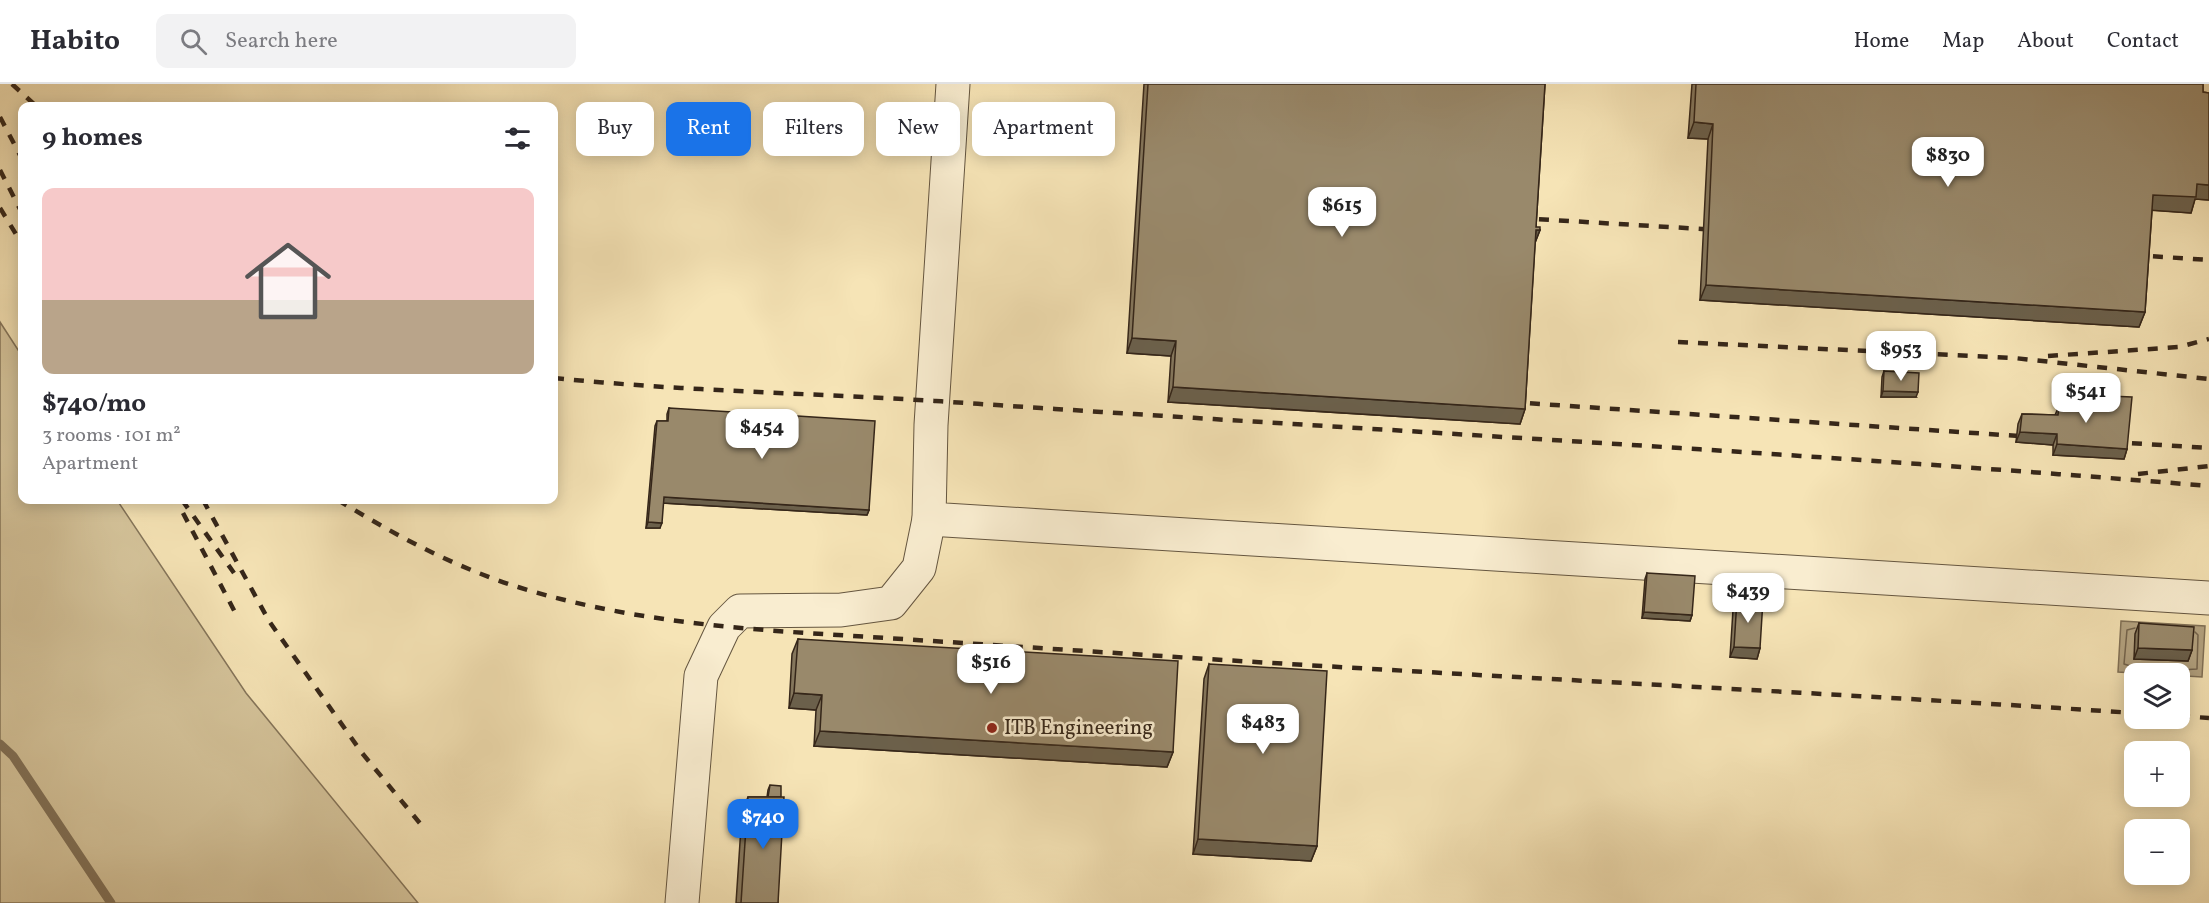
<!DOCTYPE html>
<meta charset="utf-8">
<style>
:root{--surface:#fff;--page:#f2f2f3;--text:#2b2b33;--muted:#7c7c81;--line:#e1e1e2;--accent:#1a73e8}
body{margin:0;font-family:Vollkorn,serif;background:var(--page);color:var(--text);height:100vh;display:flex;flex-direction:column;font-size:22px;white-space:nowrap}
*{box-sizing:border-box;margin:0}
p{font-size:20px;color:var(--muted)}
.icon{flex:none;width:33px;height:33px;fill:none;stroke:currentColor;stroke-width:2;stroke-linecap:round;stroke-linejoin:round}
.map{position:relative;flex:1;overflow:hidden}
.side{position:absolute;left:18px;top:18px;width:540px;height:402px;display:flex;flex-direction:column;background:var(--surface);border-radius:12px;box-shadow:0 3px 15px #0003}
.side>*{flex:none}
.hud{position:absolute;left:576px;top:18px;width:570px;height:54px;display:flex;gap:12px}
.tools{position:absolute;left:2124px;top:579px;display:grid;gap:12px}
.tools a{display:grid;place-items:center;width:66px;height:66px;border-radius:12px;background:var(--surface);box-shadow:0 3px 15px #0003;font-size:30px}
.price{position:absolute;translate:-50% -51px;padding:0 14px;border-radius:12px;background:#fff;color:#222;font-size:20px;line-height:39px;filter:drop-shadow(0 2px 3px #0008)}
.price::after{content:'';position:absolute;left:50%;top:36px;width:18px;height:14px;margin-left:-9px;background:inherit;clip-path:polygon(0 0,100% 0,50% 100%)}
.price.active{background:var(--accent);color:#fff}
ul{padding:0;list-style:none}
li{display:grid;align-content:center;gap:12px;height:318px;padding:0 24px}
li+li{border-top:2px solid var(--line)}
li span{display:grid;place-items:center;height:186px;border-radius:12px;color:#555}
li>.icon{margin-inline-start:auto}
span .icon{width:108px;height:108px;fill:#fffc;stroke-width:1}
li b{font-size:26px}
h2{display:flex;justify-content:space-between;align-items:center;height:72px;padding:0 24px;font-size:26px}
.chip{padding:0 21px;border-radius:12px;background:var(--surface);box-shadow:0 3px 15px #0003;font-size:21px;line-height:54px}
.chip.active{background:var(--accent);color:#fff}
header{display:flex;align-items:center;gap:36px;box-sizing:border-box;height:84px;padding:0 30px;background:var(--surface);border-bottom:2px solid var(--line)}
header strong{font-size:28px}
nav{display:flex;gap:33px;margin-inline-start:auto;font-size:21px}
.search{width:420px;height:54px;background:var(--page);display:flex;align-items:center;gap:15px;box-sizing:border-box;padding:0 21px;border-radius:12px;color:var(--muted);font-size:22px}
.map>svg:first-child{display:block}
.green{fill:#d5c49b;stroke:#85755a;stroke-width:1.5}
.water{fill:#b4a381;stroke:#817157;stroke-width:1.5}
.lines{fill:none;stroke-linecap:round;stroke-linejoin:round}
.shore{stroke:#74644d;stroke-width:1.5}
.stream{stroke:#817157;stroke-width:9}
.minor-casing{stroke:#655640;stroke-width:35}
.minor{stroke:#f9edd0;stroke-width:33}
.rail{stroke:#352619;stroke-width:4.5;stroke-dasharray:10 10;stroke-linecap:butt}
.wall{fill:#84765c;stroke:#352619;stroke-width:1.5}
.shaded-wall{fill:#6b604b;stroke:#352619;stroke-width:1.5}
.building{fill:#99896b;stroke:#352619;stroke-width:1.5}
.poi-dot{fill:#8f2418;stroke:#f9edd0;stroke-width:2}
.labels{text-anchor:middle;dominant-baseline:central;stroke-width:5;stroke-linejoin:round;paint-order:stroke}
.poi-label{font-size:21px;fill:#352619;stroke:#f9edd0;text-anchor:start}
</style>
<header>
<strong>Habito</strong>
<div class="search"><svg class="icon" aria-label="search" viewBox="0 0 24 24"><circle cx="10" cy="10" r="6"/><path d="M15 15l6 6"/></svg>Search here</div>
<nav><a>Home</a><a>Map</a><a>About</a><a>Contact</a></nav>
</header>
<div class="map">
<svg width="2209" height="819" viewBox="0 0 2209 819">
<rect width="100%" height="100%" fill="#f6e4b6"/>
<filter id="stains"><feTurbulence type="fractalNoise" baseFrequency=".00333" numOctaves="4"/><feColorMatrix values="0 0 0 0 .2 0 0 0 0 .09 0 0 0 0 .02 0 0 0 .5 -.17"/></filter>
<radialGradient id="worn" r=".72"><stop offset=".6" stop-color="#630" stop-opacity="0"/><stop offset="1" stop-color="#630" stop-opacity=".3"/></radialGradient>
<!-- green -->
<polygon class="green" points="0,238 22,272 22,416 117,416 246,609 418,819 0,819"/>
<!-- water -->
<polygon class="water" points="2121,537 2205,542 2202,593 2118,588"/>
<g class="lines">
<!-- shore -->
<g class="shore">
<polyline points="2135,544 2127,546 2124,580 2137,584 2140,590"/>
<polyline points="2174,590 2180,586 2197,585 2198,551 2195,548"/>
</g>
<!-- stream -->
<polyline class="stream" points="0,660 13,672 111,819"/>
<defs>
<g id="minor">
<polyline points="953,0 931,341 929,435 2209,514"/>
<polyline points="682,819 701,592 724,543 740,527 841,526 891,519 919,484 929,435"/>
</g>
</defs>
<!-- minor casing -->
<use href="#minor" class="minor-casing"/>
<!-- minor -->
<use href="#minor" class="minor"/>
<!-- rail -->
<g class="rail">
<polyline points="12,0 36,22"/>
<polyline points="0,33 22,75"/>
<polyline points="0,86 22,129"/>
<polyline points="0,124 22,160"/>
<polyline points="1519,134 1719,146"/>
<polyline points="2133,171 2209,176"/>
<polyline points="1678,258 2014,274 2209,295"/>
<polyline points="2048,272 2179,263 2209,255"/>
<path d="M554,294C681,307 809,309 936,317C1360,346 1785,367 2209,402"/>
<polyline points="1510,318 2034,353"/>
<polyline points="2112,358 2209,364"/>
<polyline points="2138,390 2209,382"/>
<polyline points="182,416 234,489"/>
<polyline points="203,416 269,537 362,669 423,743"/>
<path d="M338,416C395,451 454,483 518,503C633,539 752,546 871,553C978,560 1085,567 1192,574C1506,594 1820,608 2134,629"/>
<polyline points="183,429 237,532"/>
<polyline points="2180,632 2209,634"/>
</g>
</g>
<!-- wall -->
<g class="wall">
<polygon points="1144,0 1545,0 1536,143 1540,146 1535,159 1525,325 1520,340 1168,318 1171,272 1127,269"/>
<polygon points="1692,0 2203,0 2203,8 2209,9 2209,116 2195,115 2191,129 2152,126 2145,228 2139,243 1700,216 1708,55 1688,54"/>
<polygon points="1884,287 1916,313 1881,313 1882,293"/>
<polygon points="2108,312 2127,365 2124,375 2053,371 2053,361 2016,358 2018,340 2022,330 2055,331 2059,322 2104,324"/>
<polygon points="669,324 869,426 867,431 663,419 660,444 646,444 655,342 657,337 667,337 667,330"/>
<polygon points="1647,489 1692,531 1690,537 1642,534 1645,495"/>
<polygon points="1737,515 1760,564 1757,575 1730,573 1733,526"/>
<polygon points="2139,539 2192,566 2188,577 2134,575 2135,550"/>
<polygon points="798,555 1173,668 1167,683 814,662 816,626 789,624 792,570"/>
<polygon points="1209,580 1317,762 1311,777 1193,770 1204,595"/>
<polygon points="770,701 778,819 736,819 742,728 748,713 767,713 768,706"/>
</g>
<!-- shaded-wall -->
<g class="shaded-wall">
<polygon points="1694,38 1713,40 1708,55 1688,54"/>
<polygon points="2197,100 2209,101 2209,116 2195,115 2191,129 2148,126 2153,111"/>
<polygon points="1536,146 1540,146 1534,161"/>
<polygon points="1706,201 2145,228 2139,243 1700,216"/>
<polygon points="1132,254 1176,257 1171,272 1127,269"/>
<polygon points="1173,303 1525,325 1520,340 1168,318"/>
<polygon points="1883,307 1918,308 1916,313 1881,313"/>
<polygon points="2020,348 2057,350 2053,361 2016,358"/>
<polygon points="2057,360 2127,365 2124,375 2053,371"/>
<polygon points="664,413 869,426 867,431 662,419"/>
<polygon points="648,438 662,439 660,444 646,444"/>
<polygon points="1644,528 1692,531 1690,537 1642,534"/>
<polygon points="1734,563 1760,564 1757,575 1730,573"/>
<polygon points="2138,564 2192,566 2188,577 2134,575"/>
<polygon points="794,609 822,611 816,626 789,624"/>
<polygon points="820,647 1173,668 1167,683 814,662"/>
<polygon points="1198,755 1317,762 1311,777 1193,770"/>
</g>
<!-- building -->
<g class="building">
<polygon points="1148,0 1545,0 1536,143 1540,143 1540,146 1536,146 1525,325 1173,303 1176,257 1132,254"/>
<polygon points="1696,0 2203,0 2203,8 2209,9 2209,101 2197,100 2196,113 2153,111 2145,228 1706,201 1713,40 1694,38"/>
<polygon points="1884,287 1919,289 1918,308 1883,307"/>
<polygon points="2108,312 2132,313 2127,365 2057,360 2057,350 2020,348 2022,330 2058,331 2059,322 2106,324"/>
<polygon points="669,324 875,337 869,426 664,413 662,439 648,438 657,337 668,337"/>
<polygon points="1647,489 1695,492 1692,531 1644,528"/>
<polygon points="1737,515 1763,516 1760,564 1734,563"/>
<polygon points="2139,539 2194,543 2192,566 2138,564"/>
<polygon points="798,555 1178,577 1173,668 820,647 822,611 794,609"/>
<polygon points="1209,580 1327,587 1317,762 1198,755"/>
<polygon points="770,701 781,702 781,713 768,713"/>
<polygon points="748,713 784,713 778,819 741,819"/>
</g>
<!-- markers -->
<circle class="poi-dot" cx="992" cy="644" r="6"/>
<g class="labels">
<!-- poi labels -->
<g class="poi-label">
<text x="1004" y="644">ITB Engineering</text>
</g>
</g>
<rect width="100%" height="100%" filter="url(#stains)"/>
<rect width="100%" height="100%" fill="url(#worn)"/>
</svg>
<div class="tools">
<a><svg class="icon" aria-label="layers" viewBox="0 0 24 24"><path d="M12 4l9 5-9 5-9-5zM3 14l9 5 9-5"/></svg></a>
<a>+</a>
<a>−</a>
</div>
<b class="price" style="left:1948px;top:104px">$830</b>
<b class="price" style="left:1342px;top:154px">$615</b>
<b class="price" style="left:1901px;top:298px">$953</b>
<b class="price" style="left:2086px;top:340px">$541</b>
<b class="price" style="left:762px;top:376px">$454</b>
<b class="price" style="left:1748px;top:540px">$439</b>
<b class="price" style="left:991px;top:611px">$516</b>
<b class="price" style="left:1263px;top:671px">$483</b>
<b class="price active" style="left:763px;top:766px">$740</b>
<div class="hud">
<a class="chip">Buy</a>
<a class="chip active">Rent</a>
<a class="chip">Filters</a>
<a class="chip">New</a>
<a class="chip">Apartment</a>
</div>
<section class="side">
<h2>9 homes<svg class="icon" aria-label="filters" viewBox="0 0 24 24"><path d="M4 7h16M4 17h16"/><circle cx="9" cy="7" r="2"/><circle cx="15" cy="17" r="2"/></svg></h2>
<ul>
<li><span style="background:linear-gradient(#f6c9c9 60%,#b9a48a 0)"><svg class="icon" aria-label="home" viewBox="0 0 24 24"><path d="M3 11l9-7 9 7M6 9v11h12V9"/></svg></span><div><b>$740/mo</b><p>3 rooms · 101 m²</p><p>Apartment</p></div></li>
</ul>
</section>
</div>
